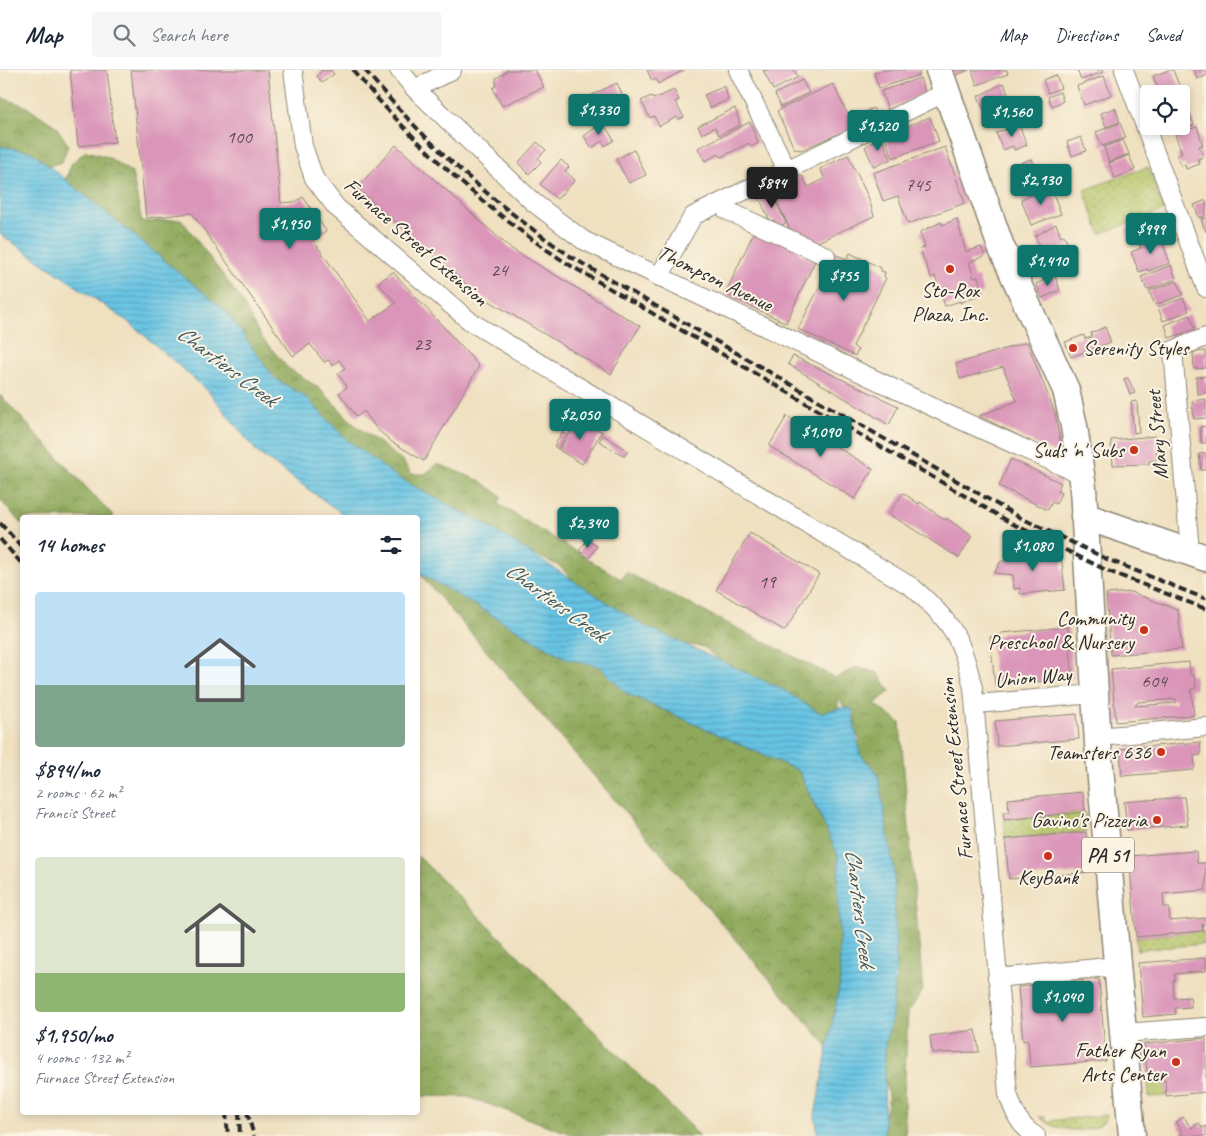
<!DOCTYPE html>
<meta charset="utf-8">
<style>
:root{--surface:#fff;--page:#f6f6f7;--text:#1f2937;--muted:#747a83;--line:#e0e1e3;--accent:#0f766e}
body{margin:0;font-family:Caveat,sans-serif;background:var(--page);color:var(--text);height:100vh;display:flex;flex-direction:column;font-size:19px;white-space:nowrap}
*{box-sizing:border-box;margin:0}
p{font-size:16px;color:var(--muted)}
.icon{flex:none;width:28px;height:28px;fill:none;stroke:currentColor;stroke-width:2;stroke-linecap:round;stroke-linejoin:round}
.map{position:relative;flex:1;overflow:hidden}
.drawer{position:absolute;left:20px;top:445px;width:400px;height:600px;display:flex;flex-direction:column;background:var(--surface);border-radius:5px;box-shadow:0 2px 8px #0003}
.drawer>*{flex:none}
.buttons{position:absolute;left:1140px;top:15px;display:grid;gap:10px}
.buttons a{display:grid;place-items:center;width:50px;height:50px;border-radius:5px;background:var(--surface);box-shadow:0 2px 8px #0003;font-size:25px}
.price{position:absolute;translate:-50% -42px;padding:0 11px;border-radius:5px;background:var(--accent);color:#fff;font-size:16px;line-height:32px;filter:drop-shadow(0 1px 2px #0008)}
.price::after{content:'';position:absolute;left:50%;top:30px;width:15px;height:11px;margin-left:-8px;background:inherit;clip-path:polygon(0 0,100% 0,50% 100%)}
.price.on{background:#222;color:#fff}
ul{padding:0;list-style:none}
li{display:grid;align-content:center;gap:10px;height:265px;padding:0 15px}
li span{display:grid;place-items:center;height:155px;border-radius:5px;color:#555}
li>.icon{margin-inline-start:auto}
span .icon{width:90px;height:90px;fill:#fffc;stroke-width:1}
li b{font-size:21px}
h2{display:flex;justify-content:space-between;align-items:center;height:60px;padding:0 15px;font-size:21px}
header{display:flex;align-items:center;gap:30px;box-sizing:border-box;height:70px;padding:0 25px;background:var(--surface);border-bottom:1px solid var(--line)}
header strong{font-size:24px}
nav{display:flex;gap:28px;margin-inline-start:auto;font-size:18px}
.search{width:350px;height:45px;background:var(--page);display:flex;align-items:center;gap:12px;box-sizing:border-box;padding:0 18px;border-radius:5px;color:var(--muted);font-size:19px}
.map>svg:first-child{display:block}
.grass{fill:url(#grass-dots);stroke:#707748}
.forest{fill:url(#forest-crowns);stroke:#5d6a43}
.garden{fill:#b4c366;stroke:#707748}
.water{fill:url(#water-rules);stroke:#487888}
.building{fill:#da95b9;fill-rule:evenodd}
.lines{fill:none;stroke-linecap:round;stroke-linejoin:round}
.minor-casing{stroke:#8d8676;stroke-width:20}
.primary-casing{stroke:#8d8676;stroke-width:29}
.minor{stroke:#fff;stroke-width:18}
.primary{stroke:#fff;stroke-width:26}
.rail{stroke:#2b2b2b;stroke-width:4;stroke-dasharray:8 4;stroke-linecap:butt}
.poi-dot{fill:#c8321e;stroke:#fcf5e5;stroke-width:2}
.labels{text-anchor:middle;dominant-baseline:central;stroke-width:4;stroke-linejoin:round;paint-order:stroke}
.number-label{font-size:19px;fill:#57464e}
.shield{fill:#fcf5e5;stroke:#6a6863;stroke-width:1}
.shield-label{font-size:20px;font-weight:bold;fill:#2b2b2b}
.street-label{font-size:21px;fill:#2b2b2b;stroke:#fcf5e5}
.poi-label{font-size:21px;fill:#2b2b2b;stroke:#fcf5e5;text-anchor:end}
.water-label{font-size:22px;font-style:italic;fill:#3d5962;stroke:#fcf5e5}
</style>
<header>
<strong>Map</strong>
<div class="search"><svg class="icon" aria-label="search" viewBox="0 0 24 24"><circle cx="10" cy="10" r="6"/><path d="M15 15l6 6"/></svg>Search here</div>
<nav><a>Map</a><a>Directions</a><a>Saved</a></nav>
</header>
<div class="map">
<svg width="1206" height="1066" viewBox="0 0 1206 1066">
<defs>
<pattern id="grass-dots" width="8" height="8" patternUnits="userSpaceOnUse" patternTransform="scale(1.25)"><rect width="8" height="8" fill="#b4c366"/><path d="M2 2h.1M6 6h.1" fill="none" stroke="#939f54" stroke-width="1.8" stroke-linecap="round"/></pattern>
<pattern id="forest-crowns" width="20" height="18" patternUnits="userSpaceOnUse" patternTransform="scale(1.25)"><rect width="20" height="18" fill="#8fa95b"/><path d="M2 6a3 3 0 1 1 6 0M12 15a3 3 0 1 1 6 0" fill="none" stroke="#758a4b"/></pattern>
<pattern id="water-rules" width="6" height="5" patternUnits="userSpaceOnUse" patternTransform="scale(1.25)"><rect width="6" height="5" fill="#66c4e4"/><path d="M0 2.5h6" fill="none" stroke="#549fb9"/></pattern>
</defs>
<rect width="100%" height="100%" fill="#fcf5e5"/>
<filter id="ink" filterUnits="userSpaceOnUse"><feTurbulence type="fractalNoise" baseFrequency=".02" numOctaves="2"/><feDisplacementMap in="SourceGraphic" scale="10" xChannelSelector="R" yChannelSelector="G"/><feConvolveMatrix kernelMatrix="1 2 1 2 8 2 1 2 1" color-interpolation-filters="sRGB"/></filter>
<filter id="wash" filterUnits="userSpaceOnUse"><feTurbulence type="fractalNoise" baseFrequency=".0096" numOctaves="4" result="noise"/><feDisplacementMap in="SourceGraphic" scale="20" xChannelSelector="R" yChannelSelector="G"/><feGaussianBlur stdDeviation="1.12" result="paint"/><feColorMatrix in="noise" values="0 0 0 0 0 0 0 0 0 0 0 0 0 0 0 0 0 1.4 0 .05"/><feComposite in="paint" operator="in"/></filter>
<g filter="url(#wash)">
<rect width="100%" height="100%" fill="#efe0c0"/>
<!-- grass -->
<g class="grass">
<polygon points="1148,97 1164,140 1100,164 1084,120"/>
<polygon points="1085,742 1086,762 1005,769 1004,750"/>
<polygon points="1203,861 1204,874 1137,880 1136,867"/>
<path d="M1107,1045C1102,1066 1056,1064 1039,1047H1046V1051Z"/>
</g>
<!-- forest -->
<g class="forest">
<polygon points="0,27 25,36 56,56 68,75 62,92 44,97 0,86"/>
<path d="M86,81L108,87L132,103L142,152L181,149L240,228L261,267L288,298L319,318L355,355L403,391L411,404H425L438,394L481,411L502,427L498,434L621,509L626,502L836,608L856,597L878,603L890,621L875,634L900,653L923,921L908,942L904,1029L906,1066H875C880,1055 887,1044 888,1032C890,1017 876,999 885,985L882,972C890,963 890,959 885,948L893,919L898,909L894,897L889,831L896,813C888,800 885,782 889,767L883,761L881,744L885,741L879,733L878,703L869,699L856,678L860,670L855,659V641L848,640L838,629V647L834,652L733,602L704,577L653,569L626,544L581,518L559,496L507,471L489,455L472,450L369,394L65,110L72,93Z"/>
<polygon points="0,325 114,447 22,448 22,454 0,430"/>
<polygon points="418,502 567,589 599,596 626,623 799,701 838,785 840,912 828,977"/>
<polygon points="418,786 700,1066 576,1066 468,1027 418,1026"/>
</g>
<!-- garden -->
<polygon class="garden" points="1165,1010 1166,1026 1149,1027 1148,1012"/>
<!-- water -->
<polygon class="water" points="0,76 32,82 226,241 274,308 306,327 346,369 397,407 488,456 643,555 784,620 820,643 843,637 852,639 860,684 878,704 894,801 896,903 891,952 885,974 884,1066 818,1066 815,1045 840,912 838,785 799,701 626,623 599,596 567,589 418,502 418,448 347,447 257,382 208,321 130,253 0,164"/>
<g id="blocks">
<!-- building -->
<g class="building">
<polygon points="70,0 107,0 115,72 78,76"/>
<polygon points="131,0 268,0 281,133 295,132 303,127 326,161 313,170 370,251 396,233 378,213 393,202 479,296 424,391 392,372 376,358 364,341 357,347 339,323 347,317 338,304 345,298 339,290 332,296 329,290 324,292 310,274 293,286 192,143 146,148"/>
<polygon points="322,0 331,0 334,4 322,13 317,6"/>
<polygon points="506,0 535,0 544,17 502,36 493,18 496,16 496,8 505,3"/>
<polygon points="647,0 684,0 658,14 656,9 652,11"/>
<polygon points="763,0 794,0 798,7 773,20"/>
<polygon points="884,0 918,0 920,5 879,18 874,3"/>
<polygon points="951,0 969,0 953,6"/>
<polygon points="972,0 1007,0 1008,4 977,15"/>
<polygon points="1077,0 1102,0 1103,2 1081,10"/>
<polygon points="1169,0 1173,0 1179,15 1159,22 1153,6"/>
<polygon points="1194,0 1206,0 1206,6 1197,9"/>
<polygon points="1056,5 1061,18 1048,23 1043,10"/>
<polygon points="1104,6 1111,25 1084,35 1077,16"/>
<polygon points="920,8 925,22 888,40 881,21"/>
<polygon points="802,10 809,23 781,37 775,24"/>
<polygon points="617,13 622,24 598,37 596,35 594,36 590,29 593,27 592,25"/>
<polygon points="1004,13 1012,35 997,43 994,41 985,44 978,26"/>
<polygon points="833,14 854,57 801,80 794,78 777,41"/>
<polygon points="725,16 728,30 710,38 704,25"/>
<polygon points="1181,16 1188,36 1181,38 1181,24 1161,24"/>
<polygon points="674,20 679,30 675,32 684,47 679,49 677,47 659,56 654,46 650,48 641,31 651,26 653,29"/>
<polygon points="1060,22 1063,31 1052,36 1048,27"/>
<polygon points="621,27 627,38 619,42 613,31"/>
<polygon points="735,38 740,55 719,65 715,57 702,64 698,56"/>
<polygon points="873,38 877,46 865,51 861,44"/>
<polygon points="1115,38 1120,52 1106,57 1101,43"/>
<polygon points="1188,38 1194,55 1174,62 1172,56 1181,56 1181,40"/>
<polygon points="930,47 939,71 893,88 884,65"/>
<polygon points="750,52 758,73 751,77 749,73 721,87 719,84 705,91 698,78"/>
<polygon points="603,53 614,70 605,76 602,71 592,78 584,66"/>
<polygon points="1120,53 1126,68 1102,76 1096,62"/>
<polygon points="1019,55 1027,75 1014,80 1013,76 1003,80 996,63"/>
<polygon points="1197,57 1203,75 1199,76 1203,87 1198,89 1200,94 1186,99 1185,94 1181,96 1177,86 1182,83 1175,64"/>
<polygon points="881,66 891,89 874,97 865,77"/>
<polygon points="1081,67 1086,81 1072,86 1067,72"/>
<polygon points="1123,70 1129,84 1109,92 1104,77"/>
<polygon points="537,72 546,80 538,88 541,92 529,104 518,93"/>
<polygon points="396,75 510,178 640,256 611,304 476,223 357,118"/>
<polygon points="945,77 965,133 908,154 898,126 883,131 873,103"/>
<polygon points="634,80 646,105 629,113 616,89"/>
<polygon points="848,85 869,129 874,146 809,176 803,173 798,183 815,191 786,253 725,224 754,162 795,170 772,121 802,106 808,117 825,109 820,99"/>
<polygon points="1129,85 1135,100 1115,108 1109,93"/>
<polygon points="1031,89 1039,109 1024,115 1021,107 1015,110 1010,97"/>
<polygon points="561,90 569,97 565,101 575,110 557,129 540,114"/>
<polygon points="1051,118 1061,144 1031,155 1021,129"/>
<polygon points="771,122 786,153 777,157 774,150 771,151 768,147 759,127"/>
<polygon points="1206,130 1206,145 1199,148 1194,135"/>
<polygon points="1206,147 1206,162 1201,149"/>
<polygon points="957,149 966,182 981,177 985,186 969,192 974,208 978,207 983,223 960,233 960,231 945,236 935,206 931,208 920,179 925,177 920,162 941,152 942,155"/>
<polygon points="1153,149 1159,163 1131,174 1126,159"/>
<polygon points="1056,154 1061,167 1064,165 1068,175 1043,185 1035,166"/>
<polygon points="1160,166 1170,193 1148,201 1147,199 1139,202 1131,182 1141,178 1139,174"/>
<polygon points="1067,181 1072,195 1046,205 1041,192"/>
<polygon points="850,183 881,198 881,201 885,202 884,206 886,208 853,276 858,280 855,286 798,259 836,185 847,189"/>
<polygon points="1171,195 1176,209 1147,220 1141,207"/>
<polygon points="1055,206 1060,220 1042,228 1036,214"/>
<polygon points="1177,211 1183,225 1155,235 1149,221"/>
<polygon points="1183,228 1189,241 1163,251 1158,237"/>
<polygon points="1190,245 1195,259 1169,268 1165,255"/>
<polygon points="1105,257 1111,272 1071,287 1065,272 1084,265 1085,269 1092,267 1091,263"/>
<polygon points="1027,272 1055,343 1062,382 1056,384 979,346 1017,331 1003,297 960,309 956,294"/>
<polygon points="1206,281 1206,298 1194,299 1193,282"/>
<polygon points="793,286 898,336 889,355 788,294"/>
<polygon points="1206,306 1206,323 1197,324 1196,307"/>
<polygon points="1128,308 1135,323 1130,325 1124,309"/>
<polygon points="1206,329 1206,348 1194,349 1192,331"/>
<polygon points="1137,331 1139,362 1134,363 1131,332"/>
<polygon points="787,346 873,399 855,429 769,376"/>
<polygon points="579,348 602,362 582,394 559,380"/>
<polygon points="1206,356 1206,373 1201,373 1200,357"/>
<polygon points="562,362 567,365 558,379 554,376"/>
<polygon points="603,365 628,381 624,386 599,371"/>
<polygon points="1155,366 1157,390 1149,391 1149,394 1113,395 1111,370"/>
<polygon points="1206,383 1206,400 1201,400 1199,384"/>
<polygon points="1011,389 1061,413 1057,421 1061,423 1056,434 1052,432 1048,440 999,416"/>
<polygon points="903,423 919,434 920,432 945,450 946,448 972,466 959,488 889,444"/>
<polygon points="750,463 819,504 785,561 716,520"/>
<polygon points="587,470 597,476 589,488 579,481"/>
<polygon points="1015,475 1038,488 1061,485 1065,520 1020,524 1020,518 1014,519 1013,505 994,503 1001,491 1006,491"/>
<polygon points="1131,522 1178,540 1182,579 1111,585 1106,524"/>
<polygon points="1068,557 1073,609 995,615 990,567 1001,565 1001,563"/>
<path d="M1189,592L1190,605H1194L1196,618L1191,619L1194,645L1116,652L1111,599ZM1176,629V633L1135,636L1138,632Z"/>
<polygon points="1077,644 1079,669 997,676 995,651"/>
<polygon points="1200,672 1201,685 1194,686 1195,697 1193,700 1122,706 1120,679"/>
<polygon points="1083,722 1085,742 1004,750 1003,742 1009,742 1008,729"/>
<polygon points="1184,727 1188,755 1127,760 1124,732"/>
<polygon points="1086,762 1090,802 1009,809 1005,769"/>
<polygon points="1196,781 1197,793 1206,793 1206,820 1163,824 1164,837 1169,837 1170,851 1206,848 1206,854 1202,854 1203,861 1136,867 1129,786"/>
<polygon points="1206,888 1206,901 1175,904 1175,911 1173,911 1174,928 1190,927 1191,937 1175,938 1176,944 1143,947 1138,893"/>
<polygon points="1099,909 1106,991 1030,997 1028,970 1023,971 1018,917"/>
<polygon points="976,960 979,982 932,983 930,966"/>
<polygon points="1206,968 1206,1022 1166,1026 1165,1010 1148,1012 1144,974"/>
<polygon points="1184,1047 1191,1058 1199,1053 1202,1058 1206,1056 1206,1066 1179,1066 1183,1063 1176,1052"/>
</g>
</g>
</g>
<g filter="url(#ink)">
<use href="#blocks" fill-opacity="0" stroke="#8d8676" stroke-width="1"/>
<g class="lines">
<defs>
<g id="minor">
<path d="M293,0L303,76L314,108L336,137L471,252L912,517C951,551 962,567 973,618L1008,1024C1014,1042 1019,1056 1036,1066"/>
<polyline points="399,0 415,19 533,132 583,170 943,342 1082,405"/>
<polyline points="738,0 787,100"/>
<polyline points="1124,0 1206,218"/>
<polyline points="415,19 452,0"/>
<polyline points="722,132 726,140 826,186"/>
<polyline points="659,207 693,146 946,22"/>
<polyline points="1190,482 1173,280 1206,267"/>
<polyline points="975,634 1095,624"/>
<polyline points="1098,667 1206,657"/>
<polyline points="997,908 1117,896"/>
<polyline points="1123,963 1206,957"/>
</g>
<g id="primary">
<polyline points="939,0 1001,177 1066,320 1074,356 1083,418 1098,674 1132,1066"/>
<polyline points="1084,446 1206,488"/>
</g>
</defs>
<!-- minor casing -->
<use href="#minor" class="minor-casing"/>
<!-- primary casing -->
<use href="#primary" class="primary-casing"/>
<!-- minor -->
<use href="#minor" class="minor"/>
<!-- primary -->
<use href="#primary" class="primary"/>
<!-- rail -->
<g class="rail">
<path d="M353,0C415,75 487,141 568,194L1013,454L1108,501L1206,539"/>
<path d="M365,0C425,73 495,135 573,188L1019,447L1109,490L1206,529"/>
<polyline points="0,453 22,477"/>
<polyline points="0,469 22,494"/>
<polyline points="226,1042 228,1066"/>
<polyline points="239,1042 240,1066"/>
<polyline points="247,1042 254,1066"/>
</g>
</g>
</g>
<!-- markers -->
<g class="poi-dot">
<circle cx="950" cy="199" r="5"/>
<circle cx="1073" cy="278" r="5"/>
<circle cx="1134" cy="380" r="5"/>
<circle cx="1144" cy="560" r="5"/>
<circle cx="1161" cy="682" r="5"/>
<circle cx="1157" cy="750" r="5"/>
<circle cx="1048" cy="786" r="5"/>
<circle cx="1176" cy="992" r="5"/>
</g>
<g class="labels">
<!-- number labels -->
<g class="number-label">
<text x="239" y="67">100</text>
<text x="918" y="115">745</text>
<text x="499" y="200">24</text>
<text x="422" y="274">23</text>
<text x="767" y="512">19</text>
<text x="1154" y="611">604</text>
</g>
<!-- shield labels -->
<rect class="shield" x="1082" y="767.5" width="52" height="35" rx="4"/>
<g class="shield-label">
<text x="1108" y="785">PA 51</text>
</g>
<!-- street labels -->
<g class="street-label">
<text transform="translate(416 172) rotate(41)">Furnace Street Extension</text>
<text transform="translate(715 208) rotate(26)">Thompson Avenue</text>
<text transform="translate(1157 365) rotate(-95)">Mary Street</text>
<text transform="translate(1033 607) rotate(-5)">Union Way</text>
<text transform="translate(956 699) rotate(-96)">Furnace Street Extension</text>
</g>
<!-- poi labels -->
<g class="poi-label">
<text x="950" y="220" text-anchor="middle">Sto-Rox<tspan x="950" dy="24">Plaza, Inc.</tspan></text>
<text x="1083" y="278" text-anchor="start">Serenity Styles</text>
<text x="1124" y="380">Suds 'n' Subs</text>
<text x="1134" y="548">Community<tspan x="1134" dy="24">Preschool &amp; Nursery</tspan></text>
<text x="1151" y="682">Teamsters 636</text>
<text x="1147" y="750">Gavino's Pizzeria</text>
<text x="1048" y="807" text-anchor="middle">KeyBank</text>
<text x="1166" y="980">Father Ryan<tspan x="1166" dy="24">Arts Center</tspan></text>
</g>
<!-- water labels -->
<g class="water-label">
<text transform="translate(227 296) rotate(37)">Chartiers Creek</text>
<text transform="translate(556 532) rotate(36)">Chartiers Creek</text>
<text transform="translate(860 838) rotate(83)">Chartiers Creek</text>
</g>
</g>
</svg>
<div class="buttons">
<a><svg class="icon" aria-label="locate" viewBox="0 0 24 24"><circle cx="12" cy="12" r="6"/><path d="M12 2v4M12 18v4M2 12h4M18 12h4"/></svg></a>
</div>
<b class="price" style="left:599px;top:66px">$1,330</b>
<b class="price" style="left:1012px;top:68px">$1,560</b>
<b class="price" style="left:878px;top:82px">$1,520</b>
<b class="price" style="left:1041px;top:136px">$2,130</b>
<b class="price on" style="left:772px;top:139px">$894</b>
<b class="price" style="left:290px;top:180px">$1,950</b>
<b class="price" style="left:1151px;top:185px">$999</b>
<b class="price" style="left:1048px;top:217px">$1,410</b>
<b class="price" style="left:844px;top:232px">$755</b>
<b class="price" style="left:580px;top:371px">$2,050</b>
<b class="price" style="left:821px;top:388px">$1,090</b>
<b class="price" style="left:588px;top:479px">$2,340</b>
<b class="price" style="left:1033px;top:502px">$1,080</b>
<b class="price" style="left:1063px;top:953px">$1,040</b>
<section class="drawer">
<h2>14 homes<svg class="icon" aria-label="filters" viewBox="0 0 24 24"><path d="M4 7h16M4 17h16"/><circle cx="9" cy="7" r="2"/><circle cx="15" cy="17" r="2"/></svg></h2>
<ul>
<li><span style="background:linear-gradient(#bfe0f5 60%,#7fa58c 0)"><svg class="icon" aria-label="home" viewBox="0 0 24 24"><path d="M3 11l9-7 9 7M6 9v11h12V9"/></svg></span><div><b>$894/mo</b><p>2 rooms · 62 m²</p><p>Francis Street</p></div></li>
<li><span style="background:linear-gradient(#dfe7d0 75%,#8fb573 0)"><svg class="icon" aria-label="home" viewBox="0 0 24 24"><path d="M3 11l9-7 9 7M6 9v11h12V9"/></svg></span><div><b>$1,950/mo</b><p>4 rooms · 132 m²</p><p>Furnace Street Extension</p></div></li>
</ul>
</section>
</div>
